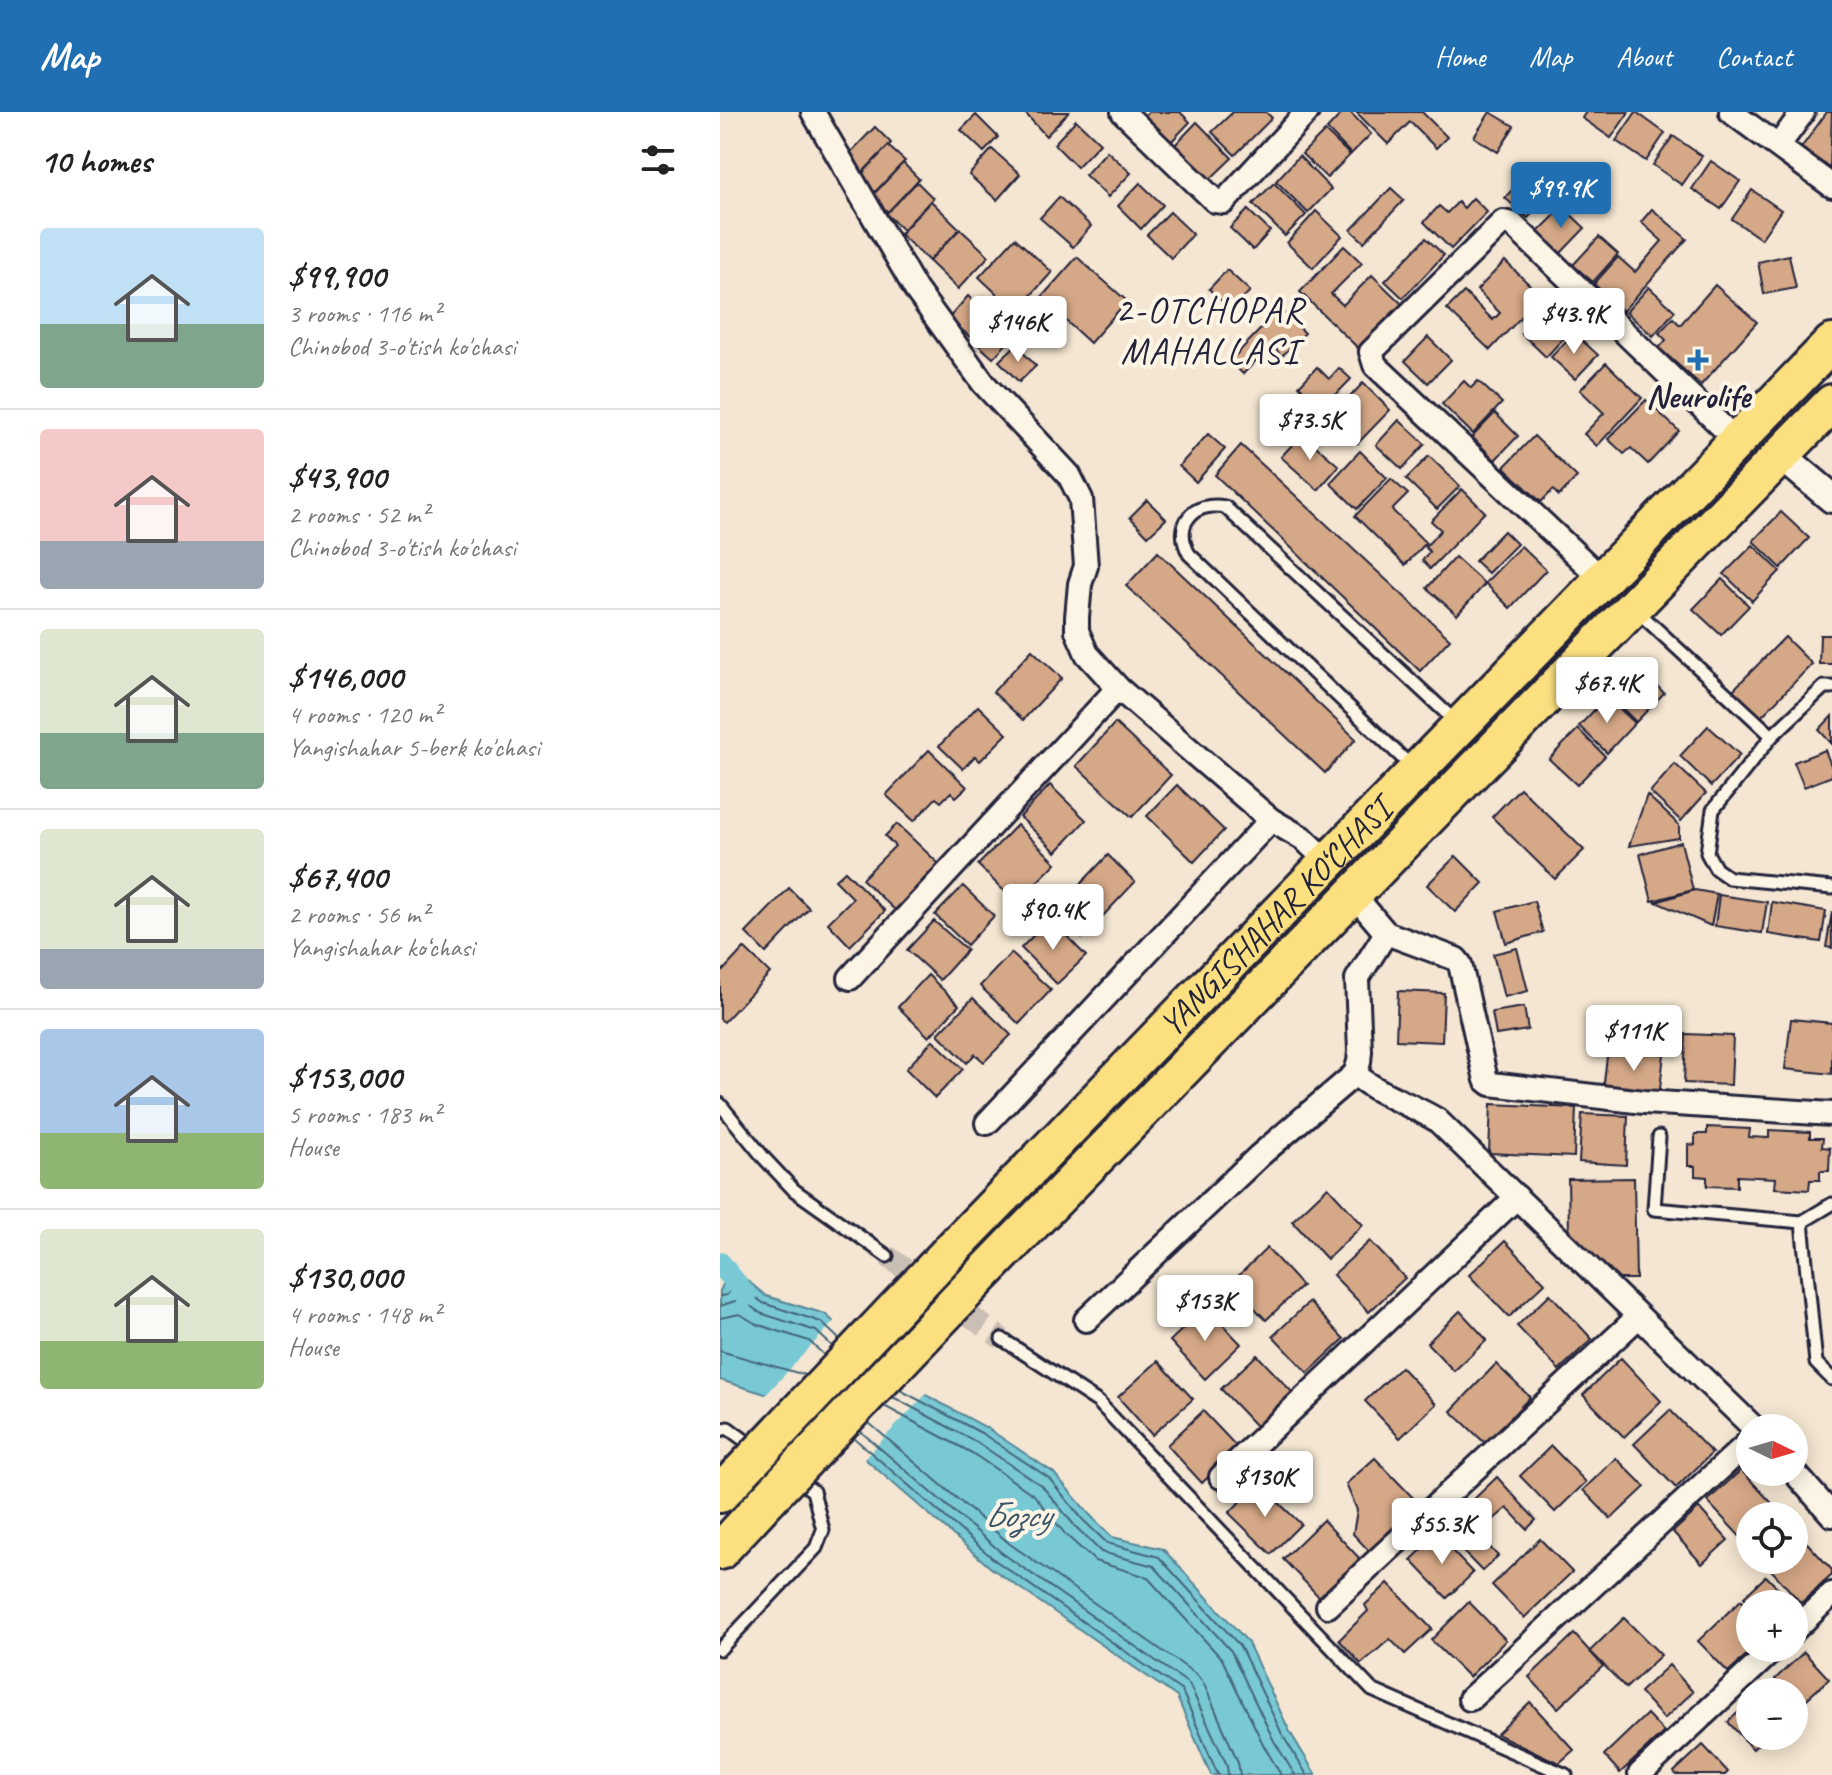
<!DOCTYPE html>
<meta charset="utf-8">
<style>
:root{--surface:#fff;--page:#f2f2f2;--text:#222;--muted:#767676;--line:#e0e0e0;--accent:#1f6fb2}
body{margin:0;font-family:Caveat,sans-serif;background:var(--page);color:var(--text);height:100vh;display:flex;flex-direction:column;font-size:30px;white-space:nowrap}
*{box-sizing:border-box;margin:0}
p{font-size:26px;color:var(--muted)}
.icon{flex:none;width:44px;height:44px;fill:none;stroke:currentColor;stroke-width:2;stroke-linecap:round;stroke-linejoin:round}
.map{position:relative;flex:1;overflow:hidden}
.sheet{display:flex;flex-direction:column;background:var(--surface);width:720px}
.sheet>*{flex:none}
.needle{width:52px;rotate:95deg}
.controls{position:absolute;left:1016px;top:1302px;display:grid;gap:16px}
.controls a{display:grid;place-items:center;width:72px;height:72px;border-radius:50%;background:var(--surface);box-shadow:0 4px 20px #0003;font-size:40px}
.price{position:absolute;translate:-50% -68px;padding:0 18px;border-radius:8px;background:#fff;color:#222;font-size:26px;line-height:52px;filter:drop-shadow(0 2px 4px #0008)}
.price::after{content:'';position:absolute;left:50%;top:48px;width:24px;height:18px;margin-left:-12px;background:inherit;clip-path:polygon(0 0,100% 0,50% 100%)}
.price.selected{background:var(--accent);color:#fff}
ul{padding:0;list-style:none}
li{display:flex;align-items:center;gap:24px;height:200px;padding:0 40px}
li+li{border-top:2px solid var(--line)}
li span{display:grid;place-items:center;flex:none;width:224px;height:160px;border-radius:8px;color:#555}
li>.icon{margin-inline-start:auto}
span .icon{width:96px;height:96px;fill:#fffc;stroke-width:1}
li b{font-size:34px}
h2{display:flex;justify-content:space-between;align-items:center;height:96px;padding:0 40px;font-size:34px}
header{display:flex;align-items:center;gap:48px;box-sizing:border-box;height:112px;padding:0 40px;background:var(--accent);color:#fff}
header strong{font-size:38px}
nav{display:flex;gap:44px;margin-inline-start:auto;font-size:28px}
main{display:flex;flex:1;min-height:0}
.map>svg:first-child{display:block}
.water{fill:#79c9d5;stroke:#568697;stroke-width:2}
.pier{fill:#f4e6d2}
.lines{fill:none;stroke-linecap:round;stroke-linejoin:round}
.shore{stroke:#456579;stroke-width:2}
.canal{stroke:#79c9d5;stroke-width:22}
.building{fill:#d5a887;stroke:#22223b;stroke-width:2}
.minor-tunnel{stroke:#cabfb4;stroke-width:22;stroke-dasharray:22 11;stroke-linecap:butt}
.service-casing{stroke:#22223b;stroke-width:17}
.minor-casing{stroke:#22223b;stroke-width:28}
.tertiary-casing{stroke:#22223b;stroke-width:34}
.primary-casing{stroke:#22223b;stroke-width:42}
.service{stroke:#fcf5e5;stroke-width:11}
.minor{stroke:#fcf5e5;stroke-width:22}
.tertiary{stroke:#fcf5e5;stroke-width:28}
.primary{stroke:#fce080;stroke-width:36}
.primary-bridge-casing{stroke:#22223b;stroke-width:42;stroke-linecap:butt}
.primary-bridge{stroke:#fce080;stroke-width:36}
.poi-dot{fill:#1f6fb2;stroke:#fcf5e5;stroke-width:3}
.labels{text-anchor:middle;dominant-baseline:central;stroke-width:8;stroke-linejoin:round;paint-order:stroke}
.poi-label{font-size:34px;font-weight:bold;fill:#22223b;stroke:#fcf5e5}
.street-label{font-size:34px;fill:#22223b;stroke:#fcf5e5}
.neighbourhood-label{font-size:36px;letter-spacing:2px;fill:#22223b;stroke:#fcf5e5}
.water-label{font-size:36px;font-style:italic;fill:#3c5469;stroke:#fcf5e5}
</style>
<header>
<strong>Map</strong>
<nav><a>Home</a><a>Map</a><a>About</a><a>Contact</a></nav>
</header>
<main>
<section class="sheet">
<h2>10 homes<svg class="icon" aria-label="filters" viewBox="0 0 24 24"><path d="M4 7h16M4 17h16"/><circle cx="9" cy="7" r="2"/><circle cx="15" cy="17" r="2"/></svg></h2>
<ul>
<li><span style="background:linear-gradient(#bfe0f5 60%,#7fa58c 0)"><svg class="icon" aria-label="home" viewBox="0 0 24 24"><path d="M3 11l9-7 9 7M6 9v11h12V9"/></svg></span><div><b>$99,900</b><p>3 rooms · 116 m²</p><p>Chinobod 3-o'tish ko'chasi</p></div></li>
<li><span style="background:linear-gradient(#f6c9c9 70%,#9aa5b1 0)"><svg class="icon" aria-label="home" viewBox="0 0 24 24"><path d="M3 11l9-7 9 7M6 9v11h12V9"/></svg></span><div><b>$43,900</b><p>2 rooms · 52 m²</p><p>Chinobod 3-o'tish ko'chasi</p></div></li>
<li><span style="background:linear-gradient(#dfe7d0 65%,#7fa58c 0)"><svg class="icon" aria-label="home" viewBox="0 0 24 24"><path d="M3 11l9-7 9 7M6 9v11h12V9"/></svg></span><div><b>$146,000</b><p>4 rooms · 120 m²</p><p>Yangishahar 5-berk ko'chasi</p></div></li>
<li><span style="background:linear-gradient(#dfe7d0 75%,#9aa5b1 0)"><svg class="icon" aria-label="home" viewBox="0 0 24 24"><path d="M3 11l9-7 9 7M6 9v11h12V9"/></svg></span><div><b>$67,400</b><p>2 rooms · 56 m²</p><p>Yangishahar ko‘chasi</p></div></li>
<li><span style="background:linear-gradient(#a9c7e8 65%,#8fb573 0)"><svg class="icon" aria-label="home" viewBox="0 0 24 24"><path d="M3 11l9-7 9 7M6 9v11h12V9"/></svg></span><div><b>$153,000</b><p>5 rooms · 183 m²</p><p>House</p></div></li>
<li><span style="background:linear-gradient(#dfe7d0 70%,#8fb573 0)"><svg class="icon" aria-label="home" viewBox="0 0 24 24"><path d="M3 11l9-7 9 7M6 9v11h12V9"/></svg></span><div><b>$130,000</b><p>4 rooms · 148 m²</p><p>House</p></div></li>
</ul>
</section>
<div class="map">
<svg width="1112" height="1663" viewBox="0 0 1112 1663">
<rect width="100%" height="100%" fill="#f4e6d2"/>
<filter id="ink" filterUnits="userSpaceOnUse"><feTurbulence type="fractalNoise" baseFrequency=".0125" numOctaves="2"/><feDisplacementMap in="SourceGraphic" scale="16" xChannelSelector="R" yChannelSelector="G"/><feConvolveMatrix kernelMatrix="1 2 1 2 8 2 1 2 1" color-interpolation-filters="sRGB"/></filter>
<g filter="url(#ink)">
<!-- water -->
<polygon class="water" points="11,1155 46,1184 105,1202 178,1268 267,1316 334,1361 369,1402 392,1425 443,1437 527,1529 570,1620 596,1663 491,1663 457,1585 271,1456 84,1294 0,1268 0,1179"/>
<!-- pier -->
<polygon class="pier" points="116,1207 181,1264 209,1279 142,1349 82,1298 43,1286"/>
<g class="lines">
<!-- shore -->
<g class="shore">
<polyline points="0,1184 7,1183 14,1172 18,1172 43,1191 101,1210 119,1227"/>
<polyline points="0,1194 21,1187 40,1201 96,1219 112,1234"/>
<polyline points="0,1206 20,1202 36,1212 89,1229 104,1243"/>
<polyline points="0,1239 85,1263"/>
<polyline points="180,1278 263,1322 329,1366 363,1408 387,1431 439,1445 520,1534 563,1624 587,1663"/>
<polyline points="173,1285 258,1331 322,1374 355,1414 381,1440 434,1454 511,1539 554,1629 575,1663"/>
<polyline points="164,1294 252,1341 314,1383 346,1423 375,1449 427,1465 502,1547 544,1634 561,1663"/>
<polyline points="149,1311 290,1432 477,1563 484,1572 518,1650 520,1663"/>
<polyline points="140,1319 282,1441 469,1572 507,1653 508,1663"/>
<polyline points="134,1326 276,1449 462,1579 498,1663"/>
</g>
<!-- canal -->
<polyline class="canal" points="0,1151 26,1184"/>
</g>
<!-- building -->
<g class="building">
<polygon points="304,0 349,0 326,24"/>
<polygon points="428,0 460,0 470,10 448,33 422,7"/>
<polygon points="513,0 546,0 552,6 515,43 492,20"/>
<polygon points="623,0 630,0 651,22 631,42 607,17"/>
<polygon points="636,0 702,0 727,25 716,36 690,10 668,32"/>
<polygon points="770,0 794,14 778,40 754,25"/>
<polygon points="866,0 909,0 891,26 862,6"/>
<polygon points="916,0 945,21 926,49 896,29"/>
<polygon points="1107,0 1112,0 1110,56 1081,36"/>
<polygon points="256,3 278,25 264,40 241,18"/>
<polygon points="356,8 380,31 357,55 334,32"/>
<polygon points="477,10 512,46 487,70 452,36"/>
<polygon points="155,15 171,31 141,62 125,46"/>
<polygon points="605,19 630,43 607,66 582,42"/>
<polygon points="953,24 982,44 962,73 933,53"/>
<polygon points="168,34 185,49 154,81 138,66"/>
<polygon points="272,37 300,62 277,88 249,63"/>
<polygon points="387,39 411,61 388,85 365,63"/>
<polygon points="579,44 611,77 588,101 556,69"/>
<polygon points="991,49 1020,69 1001,97 972,77"/>
<polygon points="183,51 199,67 168,100 152,84"/>
<polygon points="804,64 827,85 808,106 785,86"/>
<polygon points="197,70 213,86 183,118 166,102"/>
<polygon points="420,71 443,93 421,117 398,94"/>
<polygon points="554,71 586,103 565,124 533,92"/>
<polygon points="671,76 684,88 644,130 631,118"/>
<polygon points="1032,78 1061,98 1041,127 1012,107"/>
<polygon points="339,85 371,114 353,135 320,106"/>
<polygon points="753,86 767,100 731,137 704,110 719,94 727,101 738,90 744,96"/>
<polygon points="211,89 240,117 209,149 180,122"/>
<polygon points="843,95 865,116 840,142 818,120"/>
<polygon points="932,97 967,127 903,199 874,172 898,145 915,160 942,129 921,110"/>
<polygon points="528,98 550,119 533,138 510,116"/>
<polygon points="596,99 622,124 593,156 567,131"/>
<polygon points="450,100 473,122 451,146 427,123"/>
<polygon points="240,117 269,144 238,177 209,149"/>
<polygon points="879,125 898,142 873,170 853,153"/>
<polygon points="295,126 332,160 296,200 259,165"/>
<polygon points="706,126 724,143 683,186 665,169"/>
<polygon points="624,134 642,151 611,182 623,193 652,163 682,192 639,237 580,180"/>
<polygon points="1069,143 1076,176 1044,182 1038,150"/>
<polygon points="357,145 407,189 370,231 321,186"/>
<polygon points="785,149 821,184 770,238 727,197 744,180 773,208 780,201 757,178"/>
<polygon points="507,158 530,179 511,198 489,177"/>
<polygon points="995,173 1037,210 981,273 939,236 946,228 939,221 953,206 960,213"/>
<polygon points="929,175 955,199 933,224 906,200"/>
<polygon points="248,184 293,225 273,246 229,206"/>
<polygon points="829,194 852,217 826,245 802,222"/>
<polygon points="560,197 585,221 562,244 551,233 523,262 510,249"/>
<polygon points="854,221 878,243 855,267 831,245"/>
<polygon points="708,225 731,248 708,271 685,249"/>
<polygon points="296,233 316,254 299,270 279,249"/>
<polygon points="886,251 922,286 877,334 864,322 884,301 860,278"/>
<polygon points="597,255 609,267 619,256 631,267 602,297 579,274"/>
<polygon points="744,269 751,276 758,269 782,291 753,322 722,292"/>
<polygon points="643,271 670,298 638,331 611,305"/>
<polygon points="926,288 959,319 928,352 911,336 904,342 888,327"/>
<polygon points="775,301 798,324 775,348 752,325"/>
<polygon points="679,308 705,332 682,357 656,333"/>
<polygon points="488,322 505,337 476,370 459,354"/>
<polygon points="582,322 619,354 598,378 561,345"/>
<polygon points="814,324 857,365 839,384 833,378 821,390 784,355"/>
<polygon points="521,333 730,527 700,559 495,363"/>
<polygon points="640,339 667,366 637,397 610,371"/>
<polygon points="709,344 740,374 717,397 686,367"/>
<polygon points="671,367 688,382 672,398 706,431 685,453 635,404"/>
<polygon points="742,377 765,400 710,457 702,448 710,440 705,435 721,418 711,409"/>
<polygon points="427,388 446,407 428,424 410,405"/>
<polygon points="1061,400 1089,426 1061,456 1033,429"/>
<polygon points="784,419 797,432 768,461 755,449"/>
<polygon points="1033,433 1060,459 1032,489 1004,462"/>
<polygon points="801,434 826,458 790,496 765,471"/>
<polygon points="438,440 636,627 605,661 406,474"/>
<polygon points="735,445 765,472 737,503 707,476"/>
<polygon points="1002,467 1029,494 1001,523 973,497"/>
<polygon points="1100,523 1112,523 1112,552 1099,552"/>
<polygon points="1065,525 1092,552 1039,607 1011,580"/>
<polygon points="312,538 342,566 303,608 273,580"/>
<polygon points="917,554 944,581 916,610 889,583"/>
<polygon points="887,585 915,611 887,641 859,614"/>
<polygon points="258,594 287,622 260,649 255,644 243,657 219,634"/>
<polygon points="1112,604 1112,632 1099,618"/>
<polygon points="395,611 451,663 412,705 356,654"/>
<polygon points="988,614 1020,643 991,674 960,644"/>
<polygon points="858,617 885,644 857,673 829,647"/>
<polygon points="209,638 247,675 236,685 231,680 221,690 216,686 194,709 166,683"/>
<polygon points="1105,638 1112,656 1112,664 1084,675 1074,650"/>
<polygon points="955,652 986,681 961,709 930,680"/>
<polygon points="330,673 366,708 336,740 300,705"/>
<polygon points="457,673 504,718 474,750 427,704"/>
<polygon points="800,676 864,738 835,767 772,705"/>
<polygon points="927,683 959,713 959,726 909,734"/>
<polygon points="177,712 219,752 175,798 142,767 175,734 165,724"/>
<polygon points="297,713 336,751 296,791 258,753"/>
<polygon points="961,730 973,778 932,789 920,742"/>
<polygon points="388,743 415,770 362,826 334,800"/>
<polygon points="736,744 763,771 735,800 707,773"/>
<polygon points="125,759 165,799 130,834 108,811 133,786 115,768"/>
<polygon points="243,774 274,804 247,833 215,803"/>
<polygon points="69,776 89,796 46,841 26,821"/>
<polygon points="975,778 997,782 991,814 936,790"/>
<polygon points="999,783 1047,790 1042,821 995,814"/>
<polygon points="814,789 823,820 786,831 777,799"/>
<polygon points="1052,790 1106,799 1101,830 1048,822"/>
<polygon points="1112,800 1112,836 1106,835"/>
<polygon points="330,807 366,844 337,872 301,836"/>
<polygon points="214,809 247,838 220,868 187,838"/>
<polygon points="24,836 50,861 4,910 0,907 0,862"/>
<polygon points="797,836 808,879 784,885 773,842"/>
<polygon points="291,841 331,878 299,912 260,874"/>
<polygon points="208,863 239,893 209,925 178,895"/>
<polygon points="678,879 724,881 722,930 676,928"/>
<polygon points="253,886 291,923 264,950 255,942 247,951 218,922"/>
<polygon points="804,895 808,918 776,923 772,900"/>
<polygon points="1071,907 1112,911 1112,962 1065,957"/>
<polygon points="966,922 1013,924 1011,973 964,971"/>
<polygon points="213,928 243,957 215,986 186,957"/>
<polygon points="888,936 944,942 939,986 883,979"/>
<polygon points="771,992 856,996 854,1045 769,1041"/>
<polygon points="862,1002 908,1004 906,1053 859,1050"/>
<polygon points="987,1015 1030,1017 1029,1025 1049,1026 1049,1018 1090,1020 1090,1026 1103,1026 1102,1035 1110,1036 1109,1059 1100,1059 1100,1068 1090,1068 1089,1078 1055,1076 1056,1066 1017,1064 1017,1075 987,1074 987,1065 975,1064 975,1054 968,1054 968,1032 975,1033 975,1022 987,1022"/>
<polygon points="914,1066 916,1167 895,1167 849,1122 848,1067"/>
<polygon points="608,1075 643,1113 607,1147 572,1109"/>
<polygon points="650,1129 685,1166 649,1200 613,1163"/>
<polygon points="785,1129 825,1171 789,1205 749,1163"/>
<polygon points="547,1136 582,1174 546,1208 511,1171"/>
<polygon points="830,1182 872,1227 839,1258 797,1214"/>
<polygon points="589,1190 624,1227 588,1261 553,1224"/>
<polygon points="486,1195 521,1232 485,1267 450,1229"/>
<polygon points="740,1199 767,1228 734,1259 707,1231"/>
<polygon points="537,1243 572,1280 536,1314 501,1277"/>
<polygon points="901,1246 941,1289 904,1325 863,1283"/>
<polygon points="438,1249 473,1287 432,1323 398,1285"/>
<polygon points="776,1252 810,1285 766,1332 731,1299"/>
<polygon points="681,1255 716,1292 680,1326 645,1289"/>
<polygon points="950,1298 992,1341 956,1376 914,1332"/>
<polygon points="483,1299 518,1336 482,1371 447,1333"/>
<polygon points="831,1334 866,1370 835,1400 800,1364"/>
<polygon points="655,1346 700,1393 651,1441 633,1422 637,1398 626,1372"/>
<polygon points="896,1346 925,1375 891,1407 863,1378"/>
<polygon points="1021,1358 1060,1400 1055,1404 1030,1404 1030,1427 1026,1431 987,1389"/>
<polygon points="777,1365 816,1408 807,1417 787,1396 767,1413 765,1430 778,1444 762,1459 722,1418"/>
<polygon points="538,1371 581,1412 551,1442 509,1401"/>
<polygon points="979,1396 1008,1428 982,1452 953,1420"/>
<polygon points="603,1408 643,1450 603,1489 563,1447"/>
<polygon points="1076,1419 1112,1458 1112,1463 1081,1491 1043,1449 1074,1448"/>
<polygon points="717,1423 753,1461 727,1486 691,1448"/>
<polygon points="820,1427 852,1460 804,1506 772,1473"/>
<polygon points="1046,1464 1073,1492 1030,1492 1024,1485"/>
<polygon points="668,1471 712,1517 685,1542 670,1527 641,1552 619,1528 648,1499 645,1493"/>
<polygon points="1021,1488 1030,1498 1030,1536 1034,1536 1008,1560 978,1529"/>
<polygon points="749,1490 786,1528 749,1565 711,1528"/>
<polygon points="904,1506 941,1543 906,1576 870,1539"/>
<polygon points="854,1522 883,1554 838,1596 809,1565"/>
<polygon points="1084,1540 1109,1567 1079,1594 1074,1589 1074,1580 1066,1580 1055,1567"/>
<polygon points="949,1553 973,1580 944,1607 920,1580"/>
<polygon points="1030,1589 1030,1624 1046,1624 1033,1637 1008,1610"/>
<polygon points="810,1590 854,1638 839,1651 777,1622"/>
<polygon points="927,1602 944,1620 900,1661 884,1643"/>
<polygon points="983,1633 1008,1660 1005,1663 956,1663 954,1660"/>
</g>
<g class="lines">
<!-- minor-tunnel -->
<polyline class="minor-tunnel" points="167,1144 282,1227"/>
<defs>
<g id="service">
<polyline points="916,498 1052,624"/>
<polyline points="1112,575 1104,575 1052,624 993,698 987,741 996,757 1009,766 1112,776"/>
<path d="M693,656L469,442C453,412 473,389 505,395L736,610"/>
<polyline points="0,992 44,1046 74,1078 167,1144"/>
<polyline points="939,1025 934,1097 1082,1110 1096,1251 1112,1267"/>
<polyline points="1082,1110 1112,1092"/>
<polyline points="282,1227 378,1290 652,1578 846,1663"/>
<polyline points="0,1318 8,1316 93,1379 103,1418 96,1436 0,1537"/>
</g>
<g id="minor">
<polyline points="93,0 196,178 264,272 349,363 361,387 366,454 360,472 357,505 357,519 367,542 398,576 551,708 584,727 608,750"/>
<polyline points="403,0 495,89 504,90 587,0"/>
<polyline points="1011,0 1112,74"/>
<polyline points="1059,33 1083,0"/>
<polyline points="882,467 655,253 651,240 783,110 792,112 1017,329"/>
<polyline points="633,782 666,821 736,847 740,852 766,968 771,972 924,990 1112,1002"/>
<path d="M666,821L637,867L640,939L639,950L635,962C659,983 689,991 717,1008L1034,1316"/>
<polyline points="130,866 398,576"/>
<polyline points="267,1011 551,708"/>
<polyline points="366,1208 539,1044 635,962"/>
<polyline points="1074,1360 1112,1403"/>
<polyline points="501,1365 797,1085"/>
<polyline points="608,1494 918,1205"/>
<polyline points="1074,1518 1112,1482"/>
<polyline points="750,1587 1030,1329"/>
<polyline points="920,1662 1055,1536"/>
</g>
<polyline id="tertiary" points="1061,343 1112,386"/>
<g id="primary">
<path id="s1" d="M230,1139L1112,231"/>
<polyline points="259,1166 1112,291"/>
<polyline points="0,1382 21,1360"/>
<polyline points="0,1439 49,1386"/>
</g>
</defs>
<!-- service casing -->
<use href="#service" class="service-casing"/>
<!-- minor casing -->
<use href="#minor" class="minor-casing"/>
<!-- tertiary casing -->
<use href="#tertiary" class="tertiary-casing"/>
<!-- primary casing -->
<use href="#primary" class="primary-casing"/>
<!-- service -->
<use href="#service" class="service"/>
<!-- minor -->
<use href="#minor" class="minor"/>
<!-- tertiary -->
<use href="#tertiary" class="tertiary"/>
<!-- primary -->
<use href="#primary" class="primary"/>
<defs>
<g id="primary-bridge">
<polyline points="21,1360 230,1139"/>
<polyline points="49,1386 259,1166"/>
</g>
</defs>
<!-- primary-bridge casing -->
<use href="#primary-bridge" class="primary-bridge-casing"/>
<!-- primary-bridge -->
<use href="#primary-bridge" class="primary-bridge"/>
</g>
</g>
<!-- markers -->
<path class="poi-dot" d="M974 236h8v8h8v8h-8v8h-8v-8h-8v-8h8z"/>
<g class="labels">
<!-- poi labels -->
<g class="poi-label">
<text x="978" y="283">Neurolife</text>
</g>
<!-- street labels -->
<g class="street-label">
<text stroke="none"><textPath href="#s1" startOffset="466">YANGISHAHAR KO‘CHASI</textPath></text>
</g>
<!-- neighbourhood labels -->
<g class="neighbourhood-label">
<text x="490" y="198">2-OTCHOPAR<tspan x="490" dy="41">MAHALLASI</tspan></text>
</g>
<!-- water labels -->
<g class="water-label">
<text x="297" y="1403">Бозсу</text>
</g>
</g>
</svg>
<div class="controls">
<a><svg class="needle" viewBox="-14 -14 28 28"><path d="M0-13l5 13h-10z" fill="#e53935"/><path d="M0 13l5-13h-10z" fill="#767676"/></svg></a>
<a><svg class="icon" aria-label="locate" viewBox="0 0 24 24"><circle cx="12" cy="12" r="6"/><path d="M12 2v4M12 18v4M2 12h4M18 12h4"/></svg></a>
<a>+</a>
<a>−</a>
</div>
<b class="price selected" style="left:841px;top:118px">$99.9K</b>
<b class="price" style="left:854px;top:244px">$43.9K</b>
<b class="price" style="left:298px;top:252px">$146K</b>
<b class="price" style="left:590px;top:350px">$73.5K</b>
<b class="price" style="left:887px;top:613px">$67.4K</b>
<b class="price" style="left:333px;top:840px">$90.4K</b>
<b class="price" style="left:914px;top:961px">$111K</b>
<b class="price" style="left:485px;top:1231px">$153K</b>
<b class="price" style="left:545px;top:1407px">$130K</b>
<b class="price" style="left:722px;top:1454px">$55.3K</b>
</div>
</main>
